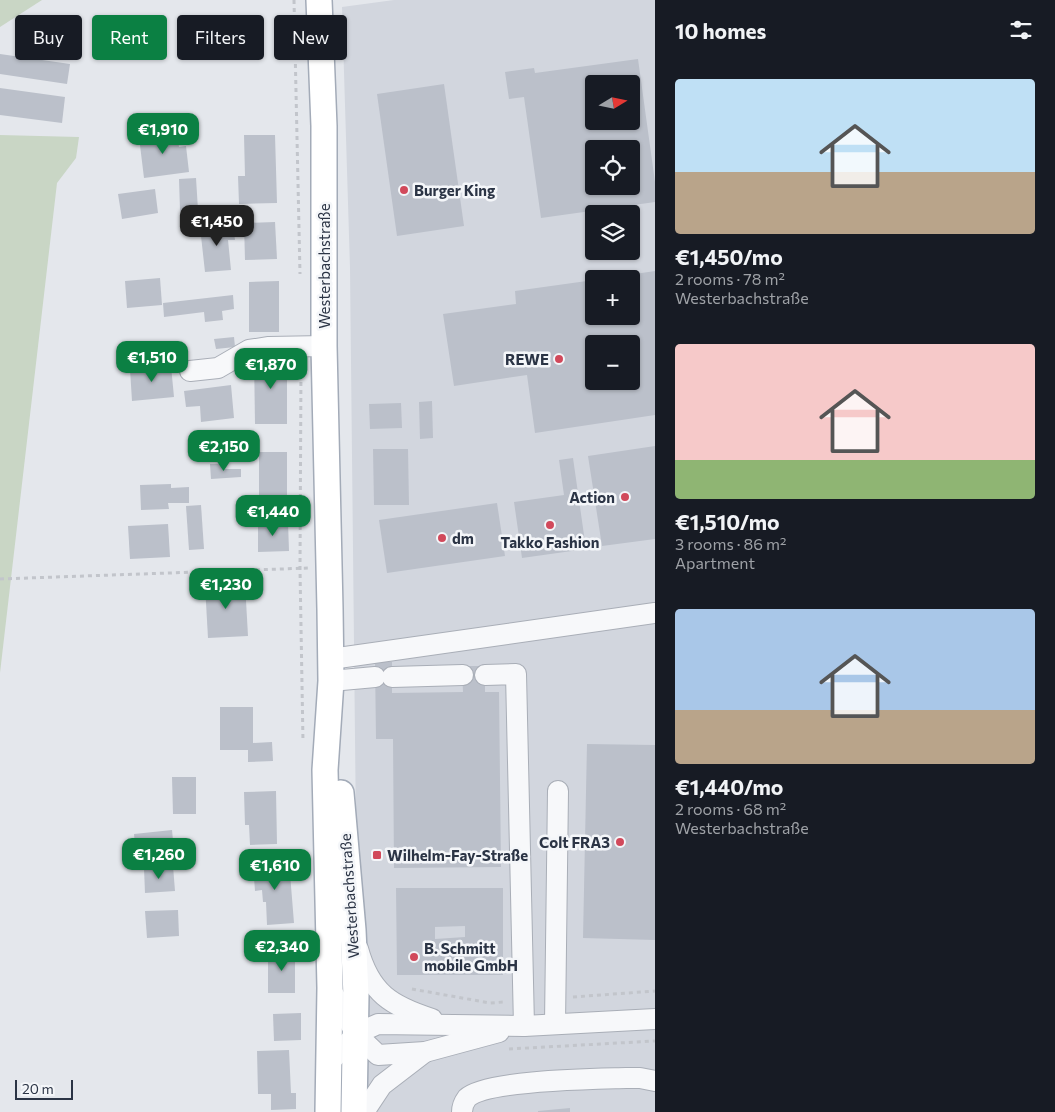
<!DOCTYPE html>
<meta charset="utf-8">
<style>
:root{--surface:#171b24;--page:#20242c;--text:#f1f3f6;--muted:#9ea1a6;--accent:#0b8043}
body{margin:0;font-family:Commissioner,sans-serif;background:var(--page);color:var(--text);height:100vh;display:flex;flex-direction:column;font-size:19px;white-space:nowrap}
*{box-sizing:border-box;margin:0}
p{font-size:16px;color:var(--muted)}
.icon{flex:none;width:28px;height:28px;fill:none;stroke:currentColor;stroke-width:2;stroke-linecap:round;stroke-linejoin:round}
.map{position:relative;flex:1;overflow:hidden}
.panel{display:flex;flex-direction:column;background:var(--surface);width:400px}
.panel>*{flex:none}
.top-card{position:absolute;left:15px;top:15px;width:475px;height:45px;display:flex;gap:10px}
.needle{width:32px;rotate:80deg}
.fabs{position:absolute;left:585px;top:75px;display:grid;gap:10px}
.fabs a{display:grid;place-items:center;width:55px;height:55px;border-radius:5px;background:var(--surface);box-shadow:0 1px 4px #0004;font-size:25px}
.scale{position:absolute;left:15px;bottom:12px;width:58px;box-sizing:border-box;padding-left:5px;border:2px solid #2b3445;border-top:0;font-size:14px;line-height:18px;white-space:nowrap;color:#2b3445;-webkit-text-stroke:4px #f4f6f9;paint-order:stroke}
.price{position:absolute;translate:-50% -42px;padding:0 11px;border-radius:10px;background:var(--accent);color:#fff;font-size:16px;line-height:32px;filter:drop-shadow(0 1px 2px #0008)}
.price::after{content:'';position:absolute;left:50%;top:30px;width:15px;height:11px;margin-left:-8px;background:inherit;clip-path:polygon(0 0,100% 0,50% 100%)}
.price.active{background:#222;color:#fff}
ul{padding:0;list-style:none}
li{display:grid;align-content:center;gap:10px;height:265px;padding:0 20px}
li span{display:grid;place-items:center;height:155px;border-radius:5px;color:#555}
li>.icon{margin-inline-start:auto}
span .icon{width:90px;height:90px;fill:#fffc;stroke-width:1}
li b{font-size:21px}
h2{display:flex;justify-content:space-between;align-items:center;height:60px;padding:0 20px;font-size:21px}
.tag{padding:0 18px;border-radius:5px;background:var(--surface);box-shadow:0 1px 4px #0004;font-size:18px;line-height:45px}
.tag.active{background:var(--accent);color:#fff}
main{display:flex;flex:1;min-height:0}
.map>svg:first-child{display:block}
.built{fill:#d2d6de;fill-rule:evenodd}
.green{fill:#c9d6c5}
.building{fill:#bbc0ca;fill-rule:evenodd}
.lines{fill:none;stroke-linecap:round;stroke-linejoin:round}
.minor-casing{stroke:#a9aeb7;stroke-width:22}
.major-casing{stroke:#a3abb8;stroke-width:28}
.path{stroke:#c2c5cb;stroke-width:3;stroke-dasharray:4 4;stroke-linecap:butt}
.minor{stroke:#f7f8fa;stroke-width:20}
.major{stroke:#fff;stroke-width:25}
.poi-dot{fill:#d1495b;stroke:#f4f6f9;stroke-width:2}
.labels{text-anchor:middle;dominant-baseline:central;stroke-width:5;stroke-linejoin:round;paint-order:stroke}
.poi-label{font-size:15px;font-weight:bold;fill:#2b3445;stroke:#f4f6f9;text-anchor:start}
.street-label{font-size:15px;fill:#2b3445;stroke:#f4f6f9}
</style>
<main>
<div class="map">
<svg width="655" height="1112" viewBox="0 0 655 1112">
<rect width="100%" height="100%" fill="#e4e7ec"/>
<!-- built -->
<path class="built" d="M394,0H655V1112H359L350,268L342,7ZM594,84H631V121H594ZM594,149H631V186H594ZM594,214H631V251H594ZM594,279H631V316H594ZM594,344H631V381H594Z"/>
<!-- green -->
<g class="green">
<polygon points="0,0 42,0 0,27"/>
<polygon points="0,135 79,137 76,158 57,183 0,673"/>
</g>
<!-- building -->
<g class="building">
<polygon points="0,54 70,64 67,84 0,74"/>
<path d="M638,59L655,182V202L541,218L524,97L509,99L505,72L534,68L535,73ZM594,84H631V121H594ZM594,149H631V186H594Z"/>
<polygon points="444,84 464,226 397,236 377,94"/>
<polygon points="0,88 65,97 62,123 0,115"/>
<polygon points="177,132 179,147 186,146 189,172 144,178 139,137"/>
<polygon points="244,135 275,135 277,203 239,204 238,176 245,176"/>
<polygon points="196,178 198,210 180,211 179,179"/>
<polygon points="155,189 158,213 122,219 118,194"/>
<polygon points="275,222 277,259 245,260 244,223"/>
<polygon points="233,224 235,240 228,240 231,270 205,272 200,227"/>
<path d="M655,271V415L535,433L527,375L454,386L443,314L516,304L515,291L594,280V316H631V279L608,278ZM594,344H631V381H594Z"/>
<polygon points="160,278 162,305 127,308 125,281"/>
<polygon points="279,281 279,332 249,332 249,282"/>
<polygon points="233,295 234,309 222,311 223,320 205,322 204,312 164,317 163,303"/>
<polygon points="234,337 235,347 216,349 214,339"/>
<polygon points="254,356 287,356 287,424 255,424"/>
<polygon points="171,366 174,397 132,401 130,369"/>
<polygon points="231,385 234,418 201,422 200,406 186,407 184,391"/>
<polygon points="432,401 433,438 420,439 419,402"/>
<polygon points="401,403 402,428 370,429 369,404"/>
<polygon points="655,446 655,539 602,546 588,456"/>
<polygon points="373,449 408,449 409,505 374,505"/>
<rect x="259" y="452" width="28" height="50"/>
<polygon points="573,458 586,549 522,558 514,502 564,495 559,460"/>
<polygon points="210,464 224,464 224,469 241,469 241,477 211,479"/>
<polygon points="171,484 171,488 189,487 189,503 168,503 169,509 141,510 140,485"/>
<polygon points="497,503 505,556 387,573 379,520"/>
<polygon points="201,505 204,549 189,550 186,506"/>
<polygon points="258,522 288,522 289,551 258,552"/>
<polygon points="168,524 170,557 130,559 128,526"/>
<polygon points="245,583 248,636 208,638 205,585"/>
<polygon points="375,662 392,662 392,693 463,692 462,666 485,666 485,692 499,692 501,867 394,868 393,739 376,739"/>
<polygon points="220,707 253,707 253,743 272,742 273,761 248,762 248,750 220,750"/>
<polygon points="587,744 655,745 655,940 583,938"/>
<polygon points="172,777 196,777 196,814 173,814"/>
<polygon points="276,791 277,844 250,845 249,825 245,825 244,792"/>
<polygon points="172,830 174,851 136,854 134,834"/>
<polygon points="289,861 294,923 267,925 266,902 263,902 262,890 255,891 253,864"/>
<polygon points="173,866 175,891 145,893 144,868"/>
<path d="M396,888H503V975H397ZM465,926V937L435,939V927Z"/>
<polygon points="178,910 179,936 147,938 145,911"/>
<rect x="268" y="950" width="27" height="43"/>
<polygon points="301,1013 301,1040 274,1041 273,1014"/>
<polygon points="289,1050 291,1093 296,1093 296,1109 271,1110 271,1094 258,1094 257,1051"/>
<polygon points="570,1108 570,1112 538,1112 538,1111"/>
</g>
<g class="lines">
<defs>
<g id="minor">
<polyline points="190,371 218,368 249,350 269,347 324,346"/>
<polyline points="331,659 655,613"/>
<polyline points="485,675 516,674 524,1026"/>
<polyline points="392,677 463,675"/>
<polyline points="331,681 375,677"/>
<path d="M358,949C370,993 391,1006 432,1019"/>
<polyline points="330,988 356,1034 378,1055 425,1052 499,1032"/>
<polyline points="555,1024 558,791"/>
<polyline points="328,1064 356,1034 378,1024 524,1026 655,1019"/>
<polyline points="364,1112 382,1085 425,1052"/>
<path d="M462,1112C462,1107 464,1102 467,1098C486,1080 595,1079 626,1078H640L655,1081"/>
</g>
<g id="major">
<polyline points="319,0 324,126 324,346 330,609 331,681 325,770 330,988 328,1112"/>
<polyline points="341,793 353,930 356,995 354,1112"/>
</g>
</defs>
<!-- minor casing -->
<use href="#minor" class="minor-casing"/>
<!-- major casing -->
<use href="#major" class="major-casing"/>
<!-- path -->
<g class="path">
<polyline points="294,0 300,274"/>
<polyline points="301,366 300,569 303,742"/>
<polyline points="0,579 309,568"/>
<polyline points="412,989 490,1003 504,1002"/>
<polyline points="573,997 655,991"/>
<polyline points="509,1049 655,1041"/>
</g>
<!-- minor -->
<use href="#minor" class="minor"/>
<!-- major -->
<use href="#major" class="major"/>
</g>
<!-- markers -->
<g class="poi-dot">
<circle cx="404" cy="190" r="5"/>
<circle cx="559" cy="359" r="5"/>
<circle cx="625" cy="497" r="5"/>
<circle cx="550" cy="525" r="5"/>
<circle cx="442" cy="538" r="5"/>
<circle cx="620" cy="842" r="5"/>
<rect x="372" y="850" width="10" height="10" rx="2.5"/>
<circle cx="414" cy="957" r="5"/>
</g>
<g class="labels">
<!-- poi labels -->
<g class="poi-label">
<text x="414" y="190">Burger King</text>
<text x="549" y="359" text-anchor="end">REWE</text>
<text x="615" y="497" text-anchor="end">Action</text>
<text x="452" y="538">dm</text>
<text x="550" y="542" text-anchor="middle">Takko Fashion</text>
<text x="610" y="842" text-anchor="end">Colt FRA3</text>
<text x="387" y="855">Wilhelm-Fay-Straße</text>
<text x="424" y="948">B. Schmitt<tspan x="424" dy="17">mobile GmbH</tspan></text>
</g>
<!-- street labels -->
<g class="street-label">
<text transform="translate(324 266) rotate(-90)">Westerbachstraße</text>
<text transform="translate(349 896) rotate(-94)">Westerbachstraße</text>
</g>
</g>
</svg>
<div class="fabs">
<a><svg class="needle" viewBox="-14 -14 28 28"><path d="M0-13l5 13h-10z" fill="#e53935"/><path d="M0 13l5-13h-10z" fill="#9ea1a6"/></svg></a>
<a><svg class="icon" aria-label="locate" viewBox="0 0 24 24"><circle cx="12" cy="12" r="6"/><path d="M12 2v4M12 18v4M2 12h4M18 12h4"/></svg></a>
<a><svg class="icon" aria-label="layers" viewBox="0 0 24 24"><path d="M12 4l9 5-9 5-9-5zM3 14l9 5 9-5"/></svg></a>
<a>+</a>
<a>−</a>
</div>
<div class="scale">20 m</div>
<b class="price" style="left:163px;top:155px">€1,910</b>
<b class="price active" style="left:217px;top:247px">€1,450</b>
<b class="price" style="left:152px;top:383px">€1,510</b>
<b class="price" style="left:271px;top:390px">€1,870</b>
<b class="price" style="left:224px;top:472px">€2,150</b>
<b class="price" style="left:273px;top:537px">€1,440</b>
<b class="price" style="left:226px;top:610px">€1,230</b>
<b class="price" style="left:159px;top:880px">€1,260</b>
<b class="price" style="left:275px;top:891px">€1,610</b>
<b class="price" style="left:282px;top:972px">€2,340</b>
<div class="top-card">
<a class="tag">Buy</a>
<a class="tag active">Rent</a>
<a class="tag">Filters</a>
<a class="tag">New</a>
</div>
</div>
<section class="panel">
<h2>10 homes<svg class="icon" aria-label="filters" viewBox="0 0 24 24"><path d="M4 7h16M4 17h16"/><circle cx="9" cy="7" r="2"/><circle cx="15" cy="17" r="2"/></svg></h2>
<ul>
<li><span style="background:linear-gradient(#bfe0f5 60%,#b9a48a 0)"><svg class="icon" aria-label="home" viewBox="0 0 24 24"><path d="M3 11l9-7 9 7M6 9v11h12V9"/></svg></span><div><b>€1,450/mo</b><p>2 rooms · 78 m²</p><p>Westerbachstraße</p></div></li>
<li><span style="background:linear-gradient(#f6c9c9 75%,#8fb573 0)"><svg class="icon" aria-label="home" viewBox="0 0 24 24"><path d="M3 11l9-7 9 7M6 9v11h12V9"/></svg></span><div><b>€1,510/mo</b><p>3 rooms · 86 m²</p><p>Apartment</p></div></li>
<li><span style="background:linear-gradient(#a9c7e8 65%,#b9a48a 0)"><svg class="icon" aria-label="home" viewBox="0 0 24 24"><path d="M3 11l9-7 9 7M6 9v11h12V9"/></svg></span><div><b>€1,440/mo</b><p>2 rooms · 68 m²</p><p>Westerbachstraße</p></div></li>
</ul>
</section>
</main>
